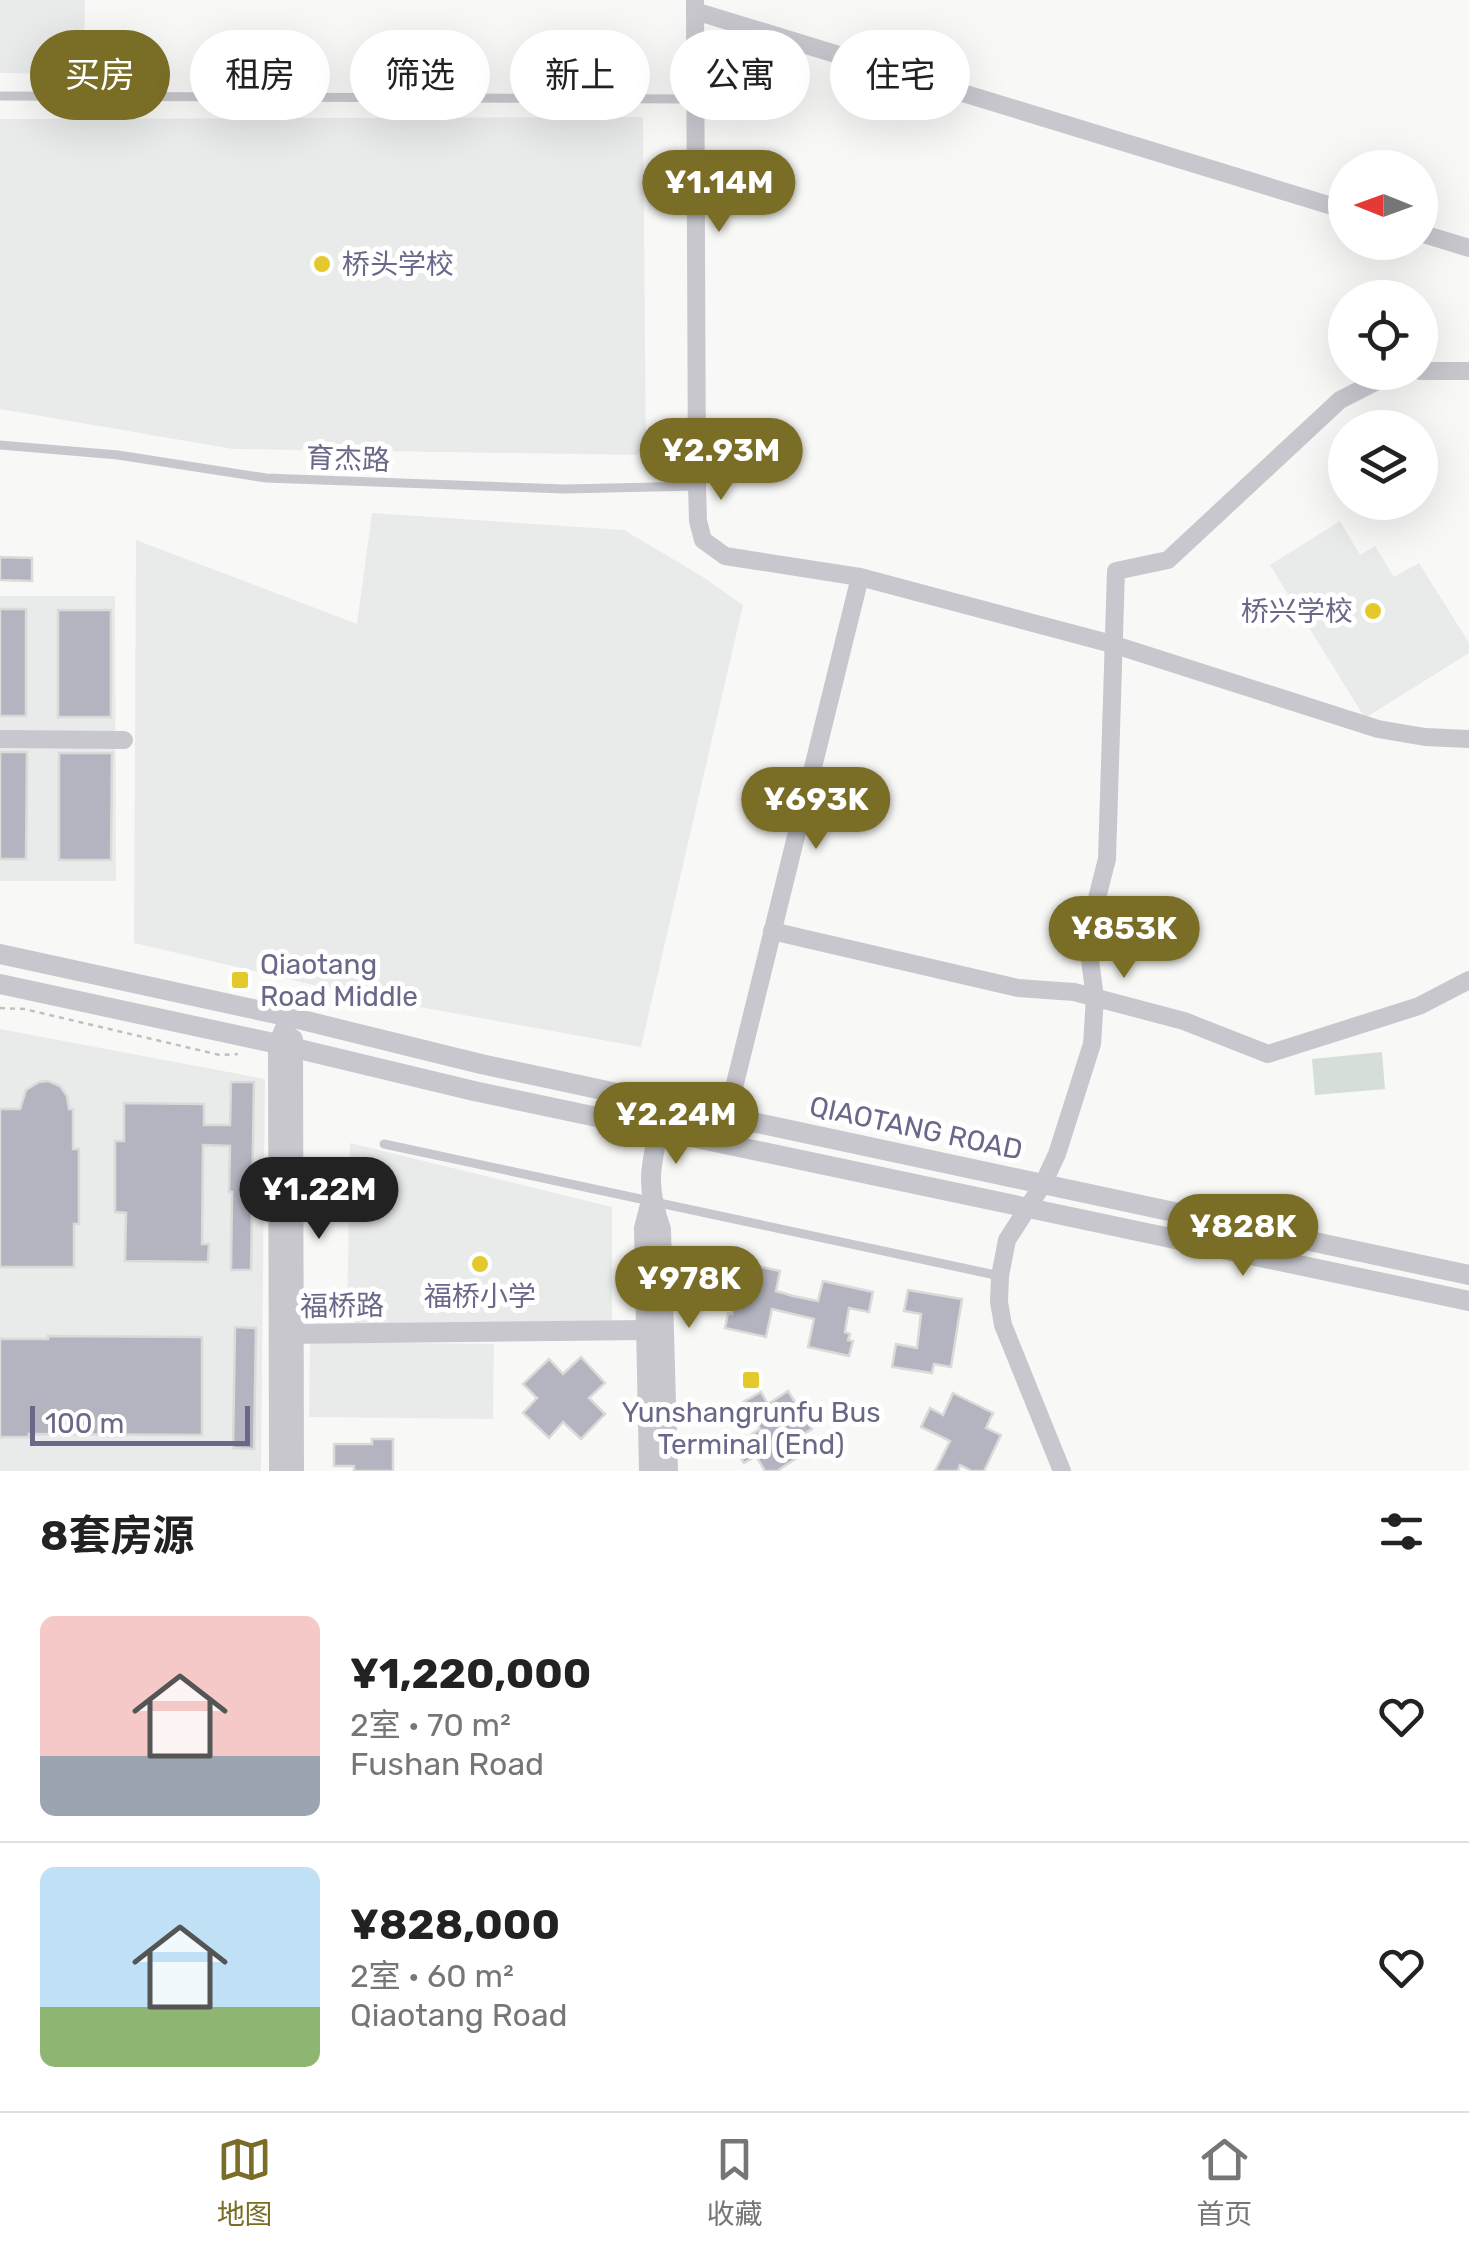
<!DOCTYPE html>
<html lang="zh">
<meta charset="utf-8">
<style>
:root{--surface:#fff;--page:#f2f2f2;--text:#222;--muted:#767676;--line:#e0e0e0;--accent:#7a6d26}
body{margin:0;font-family:Rubik,"Noto Sans SC",sans-serif;background:var(--page);color:var(--text);height:100vh;display:flex;flex-direction:column;font-size:38px;white-space:nowrap}
*{box-sizing:border-box;margin:0}
p{font-size:32px;color:var(--muted)}
.icon{flex:none;width:55px;height:55px;fill:none;stroke:currentColor;stroke-width:2;stroke-linecap:round;stroke-linejoin:round}
.map{position:relative;height:1471px;overflow:hidden}
.panel{display:flex;flex-direction:column;background:var(--surface);flex:1}
.panel>*{flex:none}
.top-card{position:absolute;left:30px;top:30px;width:1410px;height:90px;display:flex;gap:20px}
.needle{width:65px;rotate:271deg}
.tools{position:absolute;left:1328px;top:150px;display:grid;gap:20px}
.tools a{display:grid;place-items:center;width:110px;height:110px;border-radius:50%;background:var(--surface);box-shadow:0 10px 40px #0002;font-size:50px}
.scale{position:absolute;left:30px;bottom:25px;width:220px;box-sizing:border-box;padding-left:10px;border:5px solid #6a6888;border-top:0;font-size:28px;line-height:35px;white-space:nowrap;color:#6a6888;-webkit-text-stroke:8px #fff;paint-order:stroke}
.price{position:absolute;translate:-50% -85px;padding:0 22px;border-radius:35px;background:var(--accent);color:#fff;font-size:32px;line-height:65px;filter:drop-shadow(0 2px 5px #0008)}
.price::after{content:'';position:absolute;left:50%;top:60px;width:30px;height:22px;margin-left:-15px;background:inherit;clip-path:polygon(0 0,100% 0,50% 100%)}
.price.on{background:#222;color:#fff}
ul{padding:0;list-style:none}
li{display:flex;align-items:center;gap:30px;height:250px;padding:0 40px}
li+li{border-top:2px solid var(--line)}
li span{display:grid;place-items:center;flex:none;width:280px;height:200px;border-radius:15px;color:#555}
li>.icon{margin-inline-start:auto}
span .icon{width:120px;height:120px;fill:#fffc;stroke-width:1}
li b{font-size:42px}
h2{display:flex;justify-content:space-between;align-items:center;height:120px;padding:0 40px;font-size:42px}
.pill{padding:0 35px;border-radius:45px;background:var(--surface);box-shadow:0 10px 40px #0002;font-size:35px;line-height:90px}
.pill.on{background:var(--accent);color:#fff}
.menu{display:flex;justify-content:space-around;align-items:center;height:140px;border-top:2px solid var(--line);background:var(--surface);font-size:28px;color:var(--muted)}
.menu a{display:grid;justify-items:center;gap:5px}
.menu .on{color:var(--accent)}
.map>svg:first-child{display:block}
.built{fill:#e9eaea}
.green{fill:#d6ded8}
.building{fill:#b4b4c0;stroke:#dadbd9;stroke-width:2.5}
.lines{fill:none;stroke-linecap:round;stroke-linejoin:round}
.path{stroke:#bfbfc4;stroke-width:2.5;stroke-dasharray:5 5;stroke-linecap:butt}
.service{stroke:#c8c7ce;stroke-width:9}
.minor{stroke:#c8c7ce;stroke-width:18}
.tertiary{stroke:#c8c7ce;stroke-width:20}
.poi-dot{fill:#e5c82c;stroke:#fff;stroke-width:4}
.labels{text-anchor:middle;dominant-baseline:central;stroke-width:10;stroke-linejoin:round;paint-order:stroke}
.poi-label{font-size:28px;fill:#6a6888;stroke:#fff;text-anchor:start}
.street-label{font-size:28px;fill:#6a6888;stroke:#fff}
</style>
<div class="map">
<svg width="1469" height="1471" viewBox="0 0 1469 1471">
<rect width="100%" height="100%" fill="#f8f9f7"/>
<!-- built -->
<g class="built">
<polygon points="0,0 85,0 84,74 0,73"/>
<polygon points="643,117 646,455 233,449 0,409 0,119"/>
<polygon points="372,513 624,530 703,577 743,605 641,1047 369,998 134,943 136,540 357,624"/>
<polygon points="1340,521 1360,555 1375,546 1394,577 1419,563 1469,643 1469,653 1365,718 1270,565"/>
<polygon points="0,596 115,596 116,881 0,881"/>
<polygon points="0,1029 265,1079 261,1471 0,1471"/>
<polygon points="350,1143 612,1207 612,1321 347,1324"/>
<polygon points="310,1342 494,1344 493,1419 309,1417"/>
</g>
<!-- green -->
<polygon class="green" points="1382,1052 1385,1089 1315,1095 1312,1059"/>
<!-- building -->
<g class="building">
<polygon points="0,557 32,558 32,581 0,580"/>
<rect x="0" y="609" width="26" height="107"/>
<rect x="58" y="610" width="53" height="107"/>
<polygon points="0,752 27,752 26,859 0,859"/>
<polygon points="59,753 112,753 111,860 59,860"/>
<polygon points="39,1082 48,1081 60,1086 67,1096 69,1109 73,1109 73,1149 79,1149 79,1224 74,1224 74,1267 0,1267 0,1109 20,1109 26,1090"/>
<polygon points="231,1082 254,1082 251,1270 231,1270 232,1192 229,1192 230,1146 203,1145 202,1244 209,1244 208,1262 125,1261 126,1213 115,1212 115,1141 124,1141 124,1103 204,1104 204,1125 230,1125"/>
<polygon points="730,1260 780,1271 776,1291 793,1296 818,1301 823,1281 873,1292 869,1312 849,1308 845,1332 850,1334 848,1340 853,1341 849,1356 808,1347 814,1319 797,1315 772,1309 766,1337 725,1328 728,1313 732,1314 733,1307 739,1308 745,1284 725,1280"/>
<polygon points="908,1290 962,1299 951,1367 934,1364 932,1373 892,1367 896,1344 917,1348 921,1314 904,1311"/>
<polygon points="235,1327 256,1328 254,1449 233,1448"/>
<polygon points="48,1336 202,1337 202,1435 29,1434 29,1437 0,1437 0,1339 48,1339"/>
<polygon points="581,1357 605,1383 589,1398 605,1414 581,1439 563,1422 549,1438 523,1413 537,1398 523,1384 549,1359 563,1374"/>
<polygon points="788,1391 812,1429 797,1438 806,1452 777,1471 765,1471 756,1456 744,1463 733,1446 760,1429 743,1402 761,1392 768,1404"/>
<polygon points="953,1393 993,1413 986,1428 1001,1435 984,1471 972,1471 960,1465 958,1471 935,1471 950,1441 921,1427 930,1408 943,1415"/>
<polygon points="372,1439 393,1439 393,1471 354,1471 354,1466 334,1466 334,1444 372,1444"/>
</g>
<g class="lines">
<!-- path -->
<polyline class="path" points="0,1008 24,1009 220,1055 238,1054"/>
<!-- service -->
<g class="service">
<polyline points="0,96 695,99"/>
<polyline points="0,445 118,455 266,478 565,489 697,486"/>
<polyline points="384,1144 1000,1276"/>
</g>
<!-- minor -->
<g class="minor">
<polyline points="695,0 697,486 698,521 703,540 725,556 860,577 1112,644 1378,729 1425,737 1469,739"/>
<polyline points="695,11 1345,210"/>
<polyline points="1420,233 1469,248"/>
<polyline points="1420,371 1469,371"/>
<polyline points="0,739 124,740"/>
<polyline points="772,931 1018,988 1074,992 1184,1021 1268,1054 1419,1006 1469,980"/>
<polyline points="727,1116 860,577"/>
<polyline points="1062,1471 1003,1325 999,1302 1000,1276 1007,1240 1043,1184 1057,1154 1092,1044 1095,998 1087,937 1107,859 1116,571 1168,560 1340,400 1395,372"/>
</g>
<!-- tertiary -->
<g class="tertiary">
<polyline points="0,954 290,1017 481,1064 1469,1275"/>
<polyline points="0,984 278,1044 474,1091 1469,1301"/>
<polyline points="293,1039 294,1471"/>
<path d="M659,1130C649,1171 647,1189 661,1229L668,1471"/>
<polyline points="283,1334 646,1330"/>
<polyline points="279,1471 278,1044 290,1017"/>
<polyline points="649,1471 644,1228 651,1201"/>
</g>
</g>
<!-- markers -->
<g class="poi-dot">
<circle cx="322" cy="264" r="10"/>
<circle cx="1373" cy="611" r="10"/>
<rect x="230" y="970" width="20" height="20" rx="5"/>
<circle cx="480" cy="1264" r="10"/>
<rect x="741" y="1370" width="20" height="20" rx="5"/>
</g>
<g class="labels">
<!-- poi labels -->
<g class="poi-label">
<text x="342" y="264">桥头学校</text>
<text x="1353" y="611" text-anchor="end">桥兴学校</text>
<text x="260" y="964">Qiaotang<tspan x="260" dy="32">Road Middle</tspan></text>
<text x="480" y="1296" text-anchor="middle">福桥小学</text>
<text x="751" y="1412" text-anchor="middle">Yunshangrunfu Bus<tspan x="751" dy="32">Terminal (End)</tspan></text>
</g>
<!-- street labels -->
<g class="street-label">
<text transform="translate(348 459) rotate(2)">育杰路</text>
<text transform="translate(916 1128) rotate(12)">QIAOTANG ROAD</text>
<text transform="translate(342 1306) rotate(-1)">福桥路</text>
</g>
</g>
</svg>
<div class="tools">
<a><svg class="needle" viewBox="-14 -14 28 28"><path d="M0-13l5 13h-10z" fill="#e53935"/><path d="M0 13l5-13h-10z" fill="#767676"/></svg></a>
<a><svg class="icon" aria-label="locate" viewBox="0 0 24 24"><circle cx="12" cy="12" r="6"/><path d="M12 2v4M12 18v4M2 12h4M18 12h4"/></svg></a>
<a><svg class="icon" aria-label="layers" viewBox="0 0 24 24"><path d="M12 4l9 5-9 5-9-5zM3 14l9 5 9-5"/></svg></a>
</div>
<div class="scale">100 m</div>
<b class="price" style="left:719px;top:235px">¥1.14M</b>
<b class="price" style="left:721px;top:503px">¥2.93M</b>
<b class="price" style="left:816px;top:852px">¥693K</b>
<b class="price" style="left:1124px;top:981px">¥853K</b>
<b class="price" style="left:676px;top:1167px">¥2.24M</b>
<b class="price on" style="left:319px;top:1242px">¥1.22M</b>
<b class="price" style="left:1243px;top:1279px">¥828K</b>
<b class="price" style="left:689px;top:1331px">¥978K</b>
<div class="top-card">
<a class="pill on">买房</a>
<a class="pill">租房</a>
<a class="pill">筛选</a>
<a class="pill">新上</a>
<a class="pill">公寓</a>
<a class="pill">住宅</a>
</div>
</div>
<section class="panel">
<h2>8套房源<svg class="icon" aria-label="filters" viewBox="0 0 24 24"><path d="M4 7h16M4 17h16"/><circle cx="9" cy="7" r="2"/><circle cx="15" cy="17" r="2"/></svg></h2>
<ul>
<li><span style="background:linear-gradient(#f6c9c9 70%,#9aa5b1 0)"><svg class="icon" aria-label="home" viewBox="0 0 24 24"><path d="M3 11l9-7 9 7M6 9v11h12V9"/></svg></span><div><b>¥1,220,000</b><p>2室 · 70 m²</p><p>Fushan Road</p></div><svg class="icon" aria-label="heart" viewBox="0 0 24 24"><path d="M12 20l-8-8c-3-5 5-10 8-4 3-6 11-1 8 4z"/></svg></li>
<li><span style="background:linear-gradient(#bfe0f5 70%,#8fb573 0)"><svg class="icon" aria-label="home" viewBox="0 0 24 24"><path d="M3 11l9-7 9 7M6 9v11h12V9"/></svg></span><div><b>¥828,000</b><p>2室 · 60 m²</p><p>Qiaotang Road</p></div><svg class="icon" aria-label="heart" viewBox="0 0 24 24"><path d="M12 20l-8-8c-3-5 5-10 8-4 3-6 11-1 8 4z"/></svg></li>
</ul>
</section>
<nav class="menu">
<a class="on"><svg class="icon" aria-label="map" viewBox="0 0 24 24"><path d="M3 6l6-2 6 2 6-2v14l-6 2-6-2-6 2zM9 4v14M15 6v14"/></svg>地图</a>
<a><svg class="icon" aria-label="saved" viewBox="0 0 24 24"><path d="M7 4h10v16l-5-4-5 4z"/></svg>收藏</a>
<a><svg class="icon" aria-label="home" viewBox="0 0 24 24"><path d="M3 11l9-7 9 7M6 9v11h12V9"/></svg>首页</a>
</nav>
